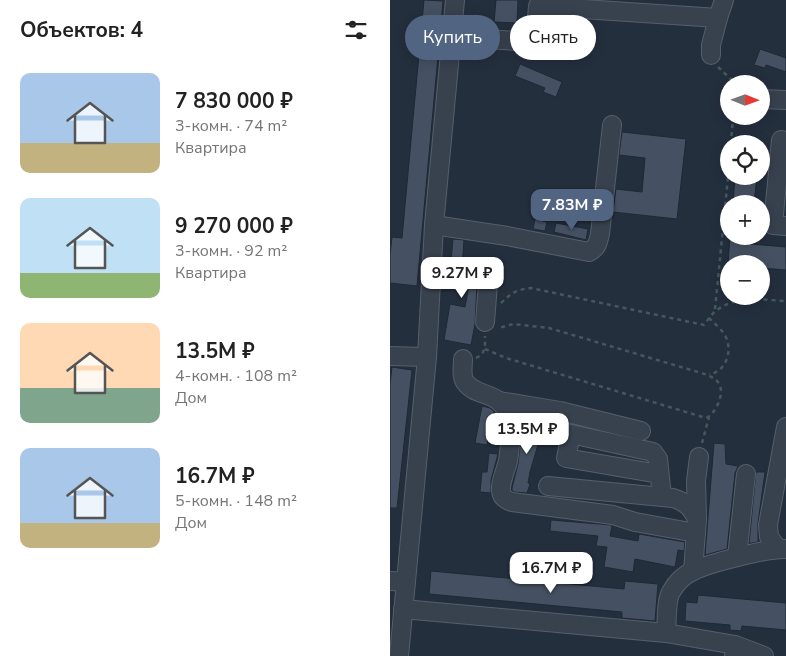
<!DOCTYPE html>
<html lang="ru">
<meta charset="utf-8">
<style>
:root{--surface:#fff;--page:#f6f6f6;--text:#222;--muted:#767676;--accent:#516482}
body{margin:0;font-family:"Nunito Sans",sans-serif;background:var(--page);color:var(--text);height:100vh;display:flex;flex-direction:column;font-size:19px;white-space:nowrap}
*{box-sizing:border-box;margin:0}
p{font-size:16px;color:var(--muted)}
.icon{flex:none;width:28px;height:28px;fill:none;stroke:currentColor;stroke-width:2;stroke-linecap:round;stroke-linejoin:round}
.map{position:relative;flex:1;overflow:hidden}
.sheet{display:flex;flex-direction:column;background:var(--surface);width:390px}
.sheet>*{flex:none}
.hud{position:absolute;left:15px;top:15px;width:305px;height:45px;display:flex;gap:10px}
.needle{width:32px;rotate:91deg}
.buttons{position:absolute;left:330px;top:75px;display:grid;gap:10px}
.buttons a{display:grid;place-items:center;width:50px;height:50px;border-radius:50%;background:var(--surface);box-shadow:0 2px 12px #0003;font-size:25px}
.price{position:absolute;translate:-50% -42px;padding:0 11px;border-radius:10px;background:#fff;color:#222;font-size:16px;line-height:32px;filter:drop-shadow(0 1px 2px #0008)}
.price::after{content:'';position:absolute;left:50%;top:30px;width:15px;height:11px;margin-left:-8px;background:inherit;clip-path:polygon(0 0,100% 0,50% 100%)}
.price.on{background:var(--accent);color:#fff}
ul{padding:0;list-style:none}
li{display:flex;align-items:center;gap:15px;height:125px;padding:0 20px}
li span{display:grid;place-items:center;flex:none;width:140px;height:100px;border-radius:10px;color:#555}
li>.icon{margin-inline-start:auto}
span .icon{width:60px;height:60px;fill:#fffc;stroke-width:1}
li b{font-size:21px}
h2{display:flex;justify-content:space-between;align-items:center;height:60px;padding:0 20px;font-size:21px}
.pill{padding:0 18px;border-radius:22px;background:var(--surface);box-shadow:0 2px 12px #0003;font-size:18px;line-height:45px}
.pill.on{background:var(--accent);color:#fff}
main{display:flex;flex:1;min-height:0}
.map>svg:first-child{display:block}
.building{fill:#455162;stroke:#1f2835}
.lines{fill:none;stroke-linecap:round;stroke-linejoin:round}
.minor-casing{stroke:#565f6c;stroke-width:20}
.path{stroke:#44595c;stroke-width:2.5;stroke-dasharray:4 4;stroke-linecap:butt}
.minor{stroke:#38414e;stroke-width:18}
</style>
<main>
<section class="sheet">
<h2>Объектов: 4<svg class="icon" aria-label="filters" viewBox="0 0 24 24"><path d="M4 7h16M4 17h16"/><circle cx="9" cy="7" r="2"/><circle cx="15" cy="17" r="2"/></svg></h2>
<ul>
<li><span style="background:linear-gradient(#a9c7e8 70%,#c2b280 0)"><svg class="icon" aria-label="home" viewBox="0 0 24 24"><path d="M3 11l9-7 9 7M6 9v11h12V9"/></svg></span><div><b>7 830 000 ₽</b><p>3-комн. · 74 m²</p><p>Квартира</p></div></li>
<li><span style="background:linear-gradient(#bfe0f5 75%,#8fb573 0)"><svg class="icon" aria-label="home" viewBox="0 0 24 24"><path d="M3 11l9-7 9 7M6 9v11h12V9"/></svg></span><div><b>9 270 000 ₽</b><p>3-комн. · 92 m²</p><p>Квартира</p></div></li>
<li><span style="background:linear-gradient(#ffd9b3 65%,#7fa58c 0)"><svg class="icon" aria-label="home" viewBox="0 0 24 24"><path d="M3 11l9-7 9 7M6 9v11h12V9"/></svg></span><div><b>13.5M ₽</b><p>4-комн. · 108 m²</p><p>Дом</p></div></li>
<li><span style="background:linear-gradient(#a9c7e8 75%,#c2b280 0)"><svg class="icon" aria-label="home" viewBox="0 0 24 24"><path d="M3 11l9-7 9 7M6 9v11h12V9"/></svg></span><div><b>16.7M ₽</b><p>5-комн. · 148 m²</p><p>Дом</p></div></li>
</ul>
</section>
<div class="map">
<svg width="396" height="656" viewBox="0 0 396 656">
<rect width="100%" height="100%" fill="#242f3e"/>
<!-- building -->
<g class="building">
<polygon points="34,0 53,1 27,286 0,283 0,255 2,237 12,238"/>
<polygon points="106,0 128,0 127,23 104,22"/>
<polygon points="370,49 396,58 396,72 376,65 375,68 364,65"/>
<polygon points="130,64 172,82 166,97 153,92 155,88 125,76"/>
<polygon points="232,132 296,139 287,219 223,212 226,189 252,192 255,158 229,155"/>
<polygon points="345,176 367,176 364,204 343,204"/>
<polygon points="145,219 157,222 155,231 143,229"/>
<polygon points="166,223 198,229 196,240 164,232"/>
<polygon points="340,236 361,236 361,244 396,247 396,270 371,268 371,264 338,264"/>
<polygon points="63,239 74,240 72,268 94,273 87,283 85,324 81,345 54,340 60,304 75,307 79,285 59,284"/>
<polygon points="2,367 22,370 7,508 0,508 0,384"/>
<polygon points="92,406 100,408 104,411 97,445 85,443"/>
<polygon points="137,416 149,419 146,430 152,431 140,472 138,483 140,484 137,493 124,492 122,490 122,488 128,464 131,436"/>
<polygon points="324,443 335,444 336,464 348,466 345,473 337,549 315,555"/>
<polygon points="99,453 108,454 101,480 101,493 90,492 92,472 97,472"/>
<polygon points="366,472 375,472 368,523 368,542 362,543 359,543"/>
<polygon points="161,520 221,525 222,526 220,536 248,541 249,534 295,542 294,551 288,550 285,567 245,559 243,572 214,567 217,547 206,546 208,536 160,531"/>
<polygon points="41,571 234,589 235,581 268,584 265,621 232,618 232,612 39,594"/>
<polygon points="308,595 396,603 396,630 352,626 351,631 340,630 340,625 295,621 296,602 307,603"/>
</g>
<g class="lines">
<defs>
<g id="minor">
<polyline points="62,37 145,42 148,6 328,18 334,0"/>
<polyline points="321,55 321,45 328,18"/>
<polyline points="371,99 396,100"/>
<polyline points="396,141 391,140 383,225 396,226"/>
<path d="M44,225L117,236L199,252C207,248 208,243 210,234L222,125"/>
<polyline points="95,322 98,284"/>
<polyline points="0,356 37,357"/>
<path d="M73,359C73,366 71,376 75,382C87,399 111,389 119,418C122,431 120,448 118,461C116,470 108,486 112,495C114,499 119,501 122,502L223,515L245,522L306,533"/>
<polyline points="109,401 170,411 251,431"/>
<polyline points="269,474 176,458 181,434 263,452 268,459 272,497"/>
<path d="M158,486L283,498C296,502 301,507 307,519"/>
<polyline points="388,549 379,537 378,525 396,427"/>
<polyline points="347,557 356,474"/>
<polyline points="303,571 307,519 306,481 309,457"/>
<polyline points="0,581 16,582"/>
<polyline points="13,609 276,633 345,645 344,656"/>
<path d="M276,633C277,623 276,600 281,592C286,583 294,575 303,571C320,563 378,548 396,549"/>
<polyline points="345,645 374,656"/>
<polyline points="9,656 37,357 44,225 65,0"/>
</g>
</defs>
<!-- minor casing -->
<use href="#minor" class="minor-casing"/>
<!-- path -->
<g class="path">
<polyline points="328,67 346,84"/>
<polyline points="341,144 343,116"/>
<path d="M111,303C120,294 127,289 141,288L314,325C318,320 322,313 327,310C347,295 373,300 396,301"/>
<polyline points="325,309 339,167"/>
<path d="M319,318C325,324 335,332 337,340C342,354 334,373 319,374"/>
<path d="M95,349L116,358L316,418C325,414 334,396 330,386C328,380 323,378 318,375L159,328L123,324L109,328"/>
<path d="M86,358C96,354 95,345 95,336"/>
<polyline points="312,443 319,417"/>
</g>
<!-- minor -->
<use href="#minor" class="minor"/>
</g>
</svg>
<div class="buttons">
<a><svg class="needle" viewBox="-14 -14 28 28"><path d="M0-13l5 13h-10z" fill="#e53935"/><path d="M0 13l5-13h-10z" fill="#767676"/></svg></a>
<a><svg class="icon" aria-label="locate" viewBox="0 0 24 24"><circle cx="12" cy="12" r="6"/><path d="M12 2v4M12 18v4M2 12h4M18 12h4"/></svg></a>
<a>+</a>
<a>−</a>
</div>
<b class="price on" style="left:182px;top:231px">7.83M ₽</b>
<b class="price" style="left:72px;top:299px">9.27M ₽</b>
<b class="price" style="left:137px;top:455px">13.5M ₽</b>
<b class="price" style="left:161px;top:594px">16.7M ₽</b>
<div class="hud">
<a class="pill on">Купить</a>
<a class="pill">Снять</a>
</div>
</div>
</main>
